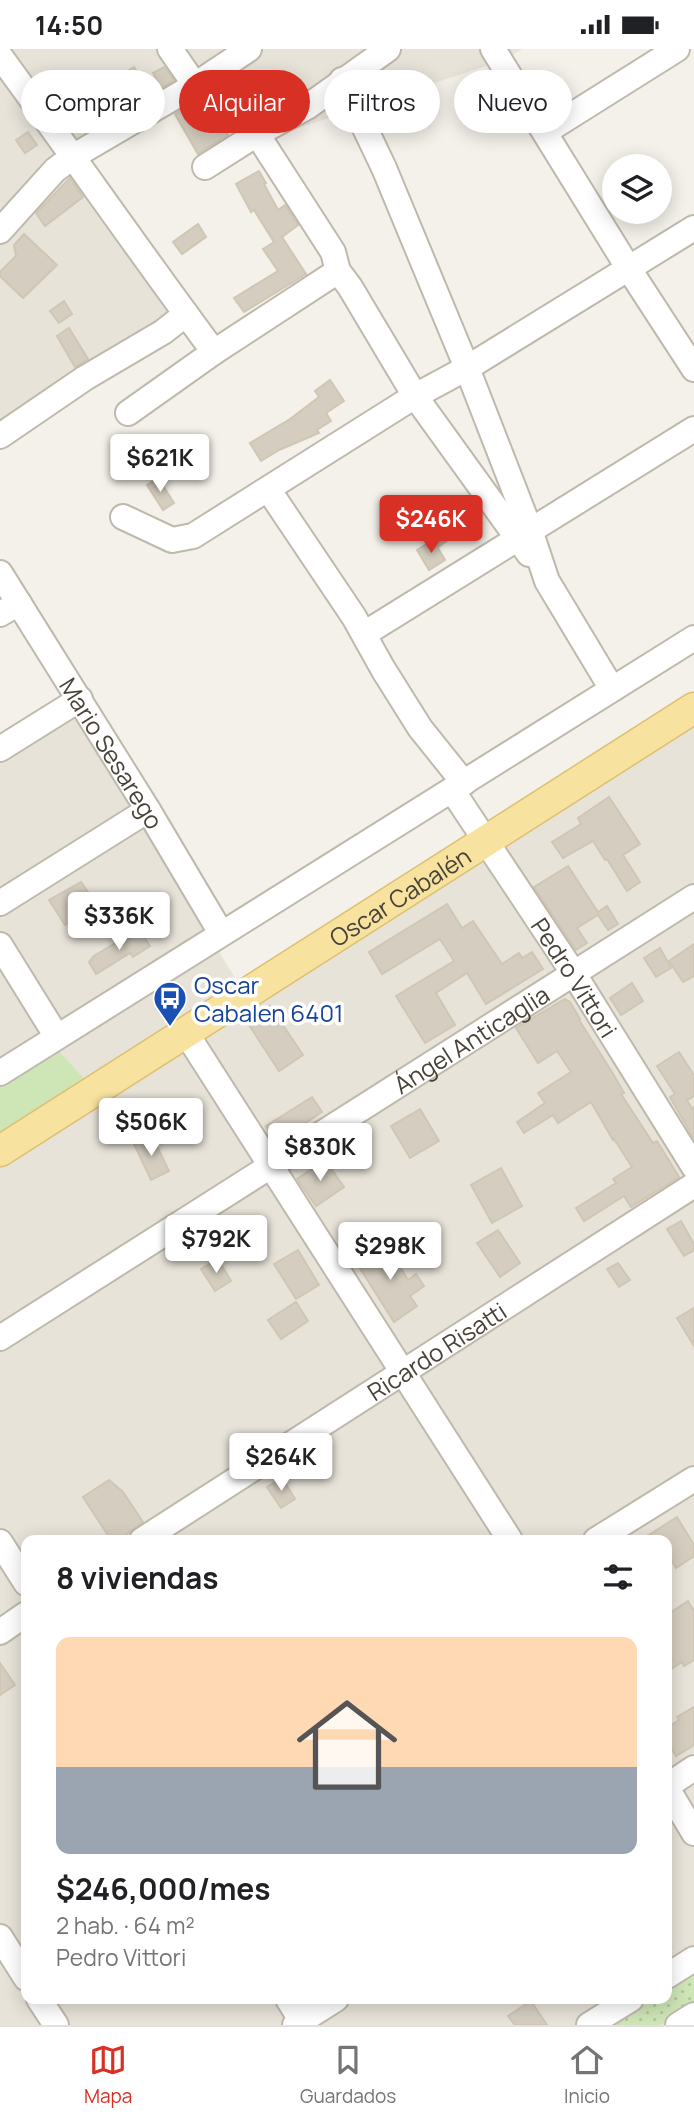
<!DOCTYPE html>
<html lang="es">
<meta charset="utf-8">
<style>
:root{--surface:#fff;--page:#f2f2f2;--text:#202124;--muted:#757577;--line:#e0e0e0;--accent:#d93025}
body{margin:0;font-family:Manrope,sans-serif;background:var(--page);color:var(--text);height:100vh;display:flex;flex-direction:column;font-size:26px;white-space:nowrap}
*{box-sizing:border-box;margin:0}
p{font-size:23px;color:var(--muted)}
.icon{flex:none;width:38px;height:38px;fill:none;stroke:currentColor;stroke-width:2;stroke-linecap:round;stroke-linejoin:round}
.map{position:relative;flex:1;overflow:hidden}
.sheet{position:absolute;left:21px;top:1486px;width:651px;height:469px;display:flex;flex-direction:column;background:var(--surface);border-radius:14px;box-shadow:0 4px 18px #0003}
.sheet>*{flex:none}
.banner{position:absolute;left:21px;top:21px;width:653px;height:63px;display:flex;gap:14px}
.buttons{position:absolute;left:602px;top:105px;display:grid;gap:14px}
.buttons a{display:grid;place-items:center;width:70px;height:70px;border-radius:50%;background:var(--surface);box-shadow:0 4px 18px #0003;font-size:35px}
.price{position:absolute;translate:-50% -60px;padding:0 16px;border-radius:7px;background:#fff;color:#222;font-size:23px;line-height:46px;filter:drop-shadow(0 2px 4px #0008)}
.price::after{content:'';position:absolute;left:50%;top:42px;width:21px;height:16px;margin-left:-10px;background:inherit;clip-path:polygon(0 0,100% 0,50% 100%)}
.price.on{background:var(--accent);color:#fff}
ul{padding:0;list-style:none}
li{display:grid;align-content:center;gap:14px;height:371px;padding:0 35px}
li+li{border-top:2px solid var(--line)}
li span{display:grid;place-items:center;height:217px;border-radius:14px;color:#555}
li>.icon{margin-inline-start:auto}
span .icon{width:126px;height:126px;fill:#fffc;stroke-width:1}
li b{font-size:30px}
h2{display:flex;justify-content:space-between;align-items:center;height:84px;padding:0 35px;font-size:30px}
.tag{padding:0 24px;border-radius:32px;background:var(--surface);box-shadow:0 4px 18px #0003;font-size:24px;line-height:63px}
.tag.on{background:var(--accent);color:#fff}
.status{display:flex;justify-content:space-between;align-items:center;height:49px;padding:0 35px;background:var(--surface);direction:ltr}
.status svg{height:19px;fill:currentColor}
.tab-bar{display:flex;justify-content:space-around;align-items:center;height:98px;border-top:2px solid var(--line);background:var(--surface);font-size:19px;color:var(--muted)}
.tab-bar a{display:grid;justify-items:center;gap:4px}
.tab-bar .on{color:var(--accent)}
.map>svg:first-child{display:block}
.residential{fill:#e8e3d9;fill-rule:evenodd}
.grass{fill:url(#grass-dots)}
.park{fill:#cee5b6}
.building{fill:#d5cec0;stroke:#cfc6b4;stroke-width:2}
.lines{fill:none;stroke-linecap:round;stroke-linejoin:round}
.minor-casing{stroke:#bfb9ad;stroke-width:28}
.major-casing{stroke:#dcc070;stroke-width:33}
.minor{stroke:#fff;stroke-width:24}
.major{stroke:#f8e29f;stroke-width:30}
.labels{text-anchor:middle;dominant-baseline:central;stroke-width:7;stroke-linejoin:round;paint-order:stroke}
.street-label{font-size:24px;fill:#484239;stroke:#fff}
.transit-label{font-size:24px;fill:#164399;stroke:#fff;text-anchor:start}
</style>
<div class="status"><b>14:50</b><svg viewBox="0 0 49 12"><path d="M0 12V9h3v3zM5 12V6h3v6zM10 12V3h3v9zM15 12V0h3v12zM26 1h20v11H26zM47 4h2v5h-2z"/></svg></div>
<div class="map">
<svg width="694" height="1976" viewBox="0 0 694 1976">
<defs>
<pattern id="grass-dots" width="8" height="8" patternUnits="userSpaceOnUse" patternTransform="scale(1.75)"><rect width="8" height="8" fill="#cee5b6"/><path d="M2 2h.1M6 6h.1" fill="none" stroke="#b2c69d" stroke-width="1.8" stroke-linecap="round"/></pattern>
</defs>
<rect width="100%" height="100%" fill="#f4f1ea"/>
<!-- residential -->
<g class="residential">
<polygon points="0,0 522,0 507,10 253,94 196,27 80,94 175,260 66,331 0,380"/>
<path d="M63,646L246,947L694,662V1976H0V687ZM26,1491H667V1950H26Z"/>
</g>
<!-- grass -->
<polygon class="grass" points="694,1923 694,1954 660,1976 612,1976 654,1950 667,1950 667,1941"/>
<!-- park -->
<polygon class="park" points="57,1000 87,1033 0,1087 0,1035"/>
<!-- building -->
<g class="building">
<polygon points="134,18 146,39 135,45 123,25"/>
<polygon points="164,18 174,31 161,39 153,24"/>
<polygon points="93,42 106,63 85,76 72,55"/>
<polygon points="195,53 201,63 212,57 228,86 198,105 175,65"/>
<polygon points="28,83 37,96 25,104 16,91"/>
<polygon points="259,122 266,134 264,135 278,161 285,156 298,176 282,188 306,225 244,263 234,249 278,222 263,200 274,193 254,161 251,163 236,135"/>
<polygon points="70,129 83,148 45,177 36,164"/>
<polygon points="198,175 206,188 182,205 173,193"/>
<polygon points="24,185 57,216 23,249 0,227 0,223 16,207 14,196"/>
<polygon points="64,252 72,265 59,274 50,262"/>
<polygon points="69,279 88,310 75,318 57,287"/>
<polygon points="330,331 344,352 326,364 331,372 317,381 319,384 279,401 261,412 250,394 290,370 319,348 315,342"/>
<polygon points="158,429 174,454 163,461 147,436"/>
<polygon points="437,459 450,480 452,488 438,498 420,469"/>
<polygon points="433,491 445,511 429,521 417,501"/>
<polygon points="609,748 640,795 623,806 640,833 627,842 607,810 605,811 593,792 563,809 552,793 581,775 578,769"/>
<polygon points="568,817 598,863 607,857 618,875 608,881 598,866 577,879 587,894 576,901 534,838"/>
<polygon points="81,833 97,856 65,876 49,851"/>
<polygon points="447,855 462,879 473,872 502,915 519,904 522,909 532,903 543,920 486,955 467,924 436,944 455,976 425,994 396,947 454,912 440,890 382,925 369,903"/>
<polygon points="140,882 150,897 133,908 130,904 96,925 89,913 94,907 114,895 125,892"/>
<polygon points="694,895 694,927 683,933 669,912"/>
<polygon points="660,899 671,919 656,928 644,909"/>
<polygon points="632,934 643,952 621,966 610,949"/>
<polygon points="565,950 570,953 580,970 579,971 612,1023 624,1044 621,1045 653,1094 657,1092 679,1128 631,1158 624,1147 584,1172 576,1159 616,1134 613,1130 632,1118 614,1090 613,1091 591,1053 558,1074 553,1066 524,1084 517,1073 545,1054 538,1044 571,1023 557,1002 538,1014 516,979"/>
<polygon points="270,957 303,1006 279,1022 247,973"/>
<polygon points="679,1003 694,1026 694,1047 687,1051 692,1060 694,1058 694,1090 670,1048 675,1045 657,1017"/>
<polygon points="312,1048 322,1063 276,1093 266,1077"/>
<polygon points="420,1060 439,1092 410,1109 391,1077"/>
<polygon points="152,1087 169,1122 151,1131 134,1095"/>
<polygon points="325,1111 344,1138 316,1157 297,1130"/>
<polygon points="501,1119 522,1157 492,1174 471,1136"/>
<polygon points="681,1172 694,1195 694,1201 684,1207 667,1180"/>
<polygon points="498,1181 520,1214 500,1228 477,1194"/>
<polygon points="386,1195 408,1231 416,1225 424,1237 410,1247 417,1257 394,1273 356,1213"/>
<polygon points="298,1201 319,1236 296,1250 274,1215"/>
<polygon points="218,1210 231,1232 215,1242 201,1220"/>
<polygon points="618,1214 630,1231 619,1238 607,1220"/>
<polygon points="296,1253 308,1272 281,1290 268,1271"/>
<polygon points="694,1259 694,1297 677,1269"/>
<polygon points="282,1429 295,1450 281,1459 267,1438"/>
<polygon points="109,1431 123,1443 143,1473 119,1491 111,1491 83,1448"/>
<polygon points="677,1468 694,1496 694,1507 676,1519 667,1504 667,1491 641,1491"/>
<polygon points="688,1552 694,1562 694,1611 684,1617 682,1613 667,1623 667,1566"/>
<polygon points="0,1614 15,1636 0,1646"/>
<polygon points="694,1658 694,1696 676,1707 667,1692 667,1679 679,1671 677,1668"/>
<polygon points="531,1952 547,1976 515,1976 508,1967"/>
</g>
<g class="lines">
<defs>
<g id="minor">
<polyline points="170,0 195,36"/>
<polyline points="493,0 629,220 694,320"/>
<path d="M0,7C72,105 141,205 214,303"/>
<polyline points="342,31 384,119 467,319 530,481 547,532 612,640"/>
<polyline points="545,83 677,0"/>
<polyline points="257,85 333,203 338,222 350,238 415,347 529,505"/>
<polyline points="205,118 257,85 307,58 388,0"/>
<polyline points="0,182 55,121 74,107 195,36 249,0"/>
<polyline points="128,364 214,303 338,222"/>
<polyline points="0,387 85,329 163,283 186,265"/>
<polyline points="268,440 354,568 383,620 420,679 464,734"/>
<polyline points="123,468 172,491 193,487 415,347 467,319 694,179"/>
<path id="s1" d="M0,524L148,761L221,884"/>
<polyline points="0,565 19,554"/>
<polyline points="364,585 694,380"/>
<polyline points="0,700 80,650"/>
<path id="s2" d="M452,741L574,925L694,1118"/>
<polyline points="0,854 148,761"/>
<polyline points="0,896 57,988"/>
<polyline points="186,984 510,1491"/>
<polyline points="0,1024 694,589"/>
<path id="s3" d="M0,1289L694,848"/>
<path id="s4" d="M142,1491L694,1136"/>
<polyline points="596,1491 694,1430"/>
<polyline points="0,1493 26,1534"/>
<polyline points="0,1583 26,1565"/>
<polyline points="667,1737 694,1719"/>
<polyline points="667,1739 694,1784"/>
<polyline points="0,1888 26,1929"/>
<polyline points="667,1927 694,1910"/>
<polyline points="39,1950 56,1976"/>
<polyline points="288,1950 304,1976"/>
<polyline points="295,1976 336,1950"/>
<polyline points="589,1976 631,1950"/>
<polyline points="678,1976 694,1966"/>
</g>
<g id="major">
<path id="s5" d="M0,1102L694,659"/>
</g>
</defs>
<!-- minor casing -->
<use href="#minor" class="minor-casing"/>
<!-- major casing -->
<use href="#major" class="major-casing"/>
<!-- minor -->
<use href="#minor" class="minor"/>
<!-- major -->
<use href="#major" class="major"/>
</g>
<!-- icons -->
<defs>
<symbol id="bus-pin" viewBox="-11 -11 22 30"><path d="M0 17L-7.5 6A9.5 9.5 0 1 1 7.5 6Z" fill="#1a4fb4" stroke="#fff"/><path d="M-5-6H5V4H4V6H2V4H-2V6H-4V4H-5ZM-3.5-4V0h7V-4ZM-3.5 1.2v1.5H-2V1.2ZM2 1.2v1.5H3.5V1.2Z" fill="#fff"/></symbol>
</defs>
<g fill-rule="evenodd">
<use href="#bus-pin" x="151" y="930" width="38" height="52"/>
</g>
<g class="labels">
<!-- street labels -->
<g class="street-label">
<text stroke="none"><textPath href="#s1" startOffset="212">Mario Sesarego</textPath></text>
<text stroke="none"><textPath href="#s5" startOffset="474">Oscar Cabalén</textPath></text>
<text stroke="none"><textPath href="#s2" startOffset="224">Pedro Vittori</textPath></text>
<text stroke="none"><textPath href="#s3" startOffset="558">Ángel Anticaglia</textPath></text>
<text stroke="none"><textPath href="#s4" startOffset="350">Ricardo Risatti</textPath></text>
</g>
<!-- transit labels -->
<g class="transit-label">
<text x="194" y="935">Oscar<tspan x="194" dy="28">Cabalen 6401</tspan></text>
</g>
</g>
</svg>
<div class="buttons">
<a><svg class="icon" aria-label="layers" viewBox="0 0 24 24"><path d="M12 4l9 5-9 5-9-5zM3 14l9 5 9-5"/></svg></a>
</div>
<b class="price" style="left:160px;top:445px">$621K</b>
<b class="price on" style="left:431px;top:506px">$246K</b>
<b class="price" style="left:119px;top:903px">$336K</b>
<b class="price" style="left:151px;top:1109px">$506K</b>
<b class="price" style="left:320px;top:1134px">$830K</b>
<b class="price" style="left:216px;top:1226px">$792K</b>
<b class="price" style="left:390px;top:1233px">$298K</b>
<b class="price" style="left:281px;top:1444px">$264K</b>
<div class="banner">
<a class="tag">Comprar</a>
<a class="tag on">Alquilar</a>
<a class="tag">Filtros</a>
<a class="tag">Nuevo</a>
</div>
<section class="sheet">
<h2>8 viviendas<svg class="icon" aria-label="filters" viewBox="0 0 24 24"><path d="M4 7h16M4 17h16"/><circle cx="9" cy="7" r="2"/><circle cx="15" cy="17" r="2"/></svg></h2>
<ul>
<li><span style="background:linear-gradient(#ffd9b3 60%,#9aa5b1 0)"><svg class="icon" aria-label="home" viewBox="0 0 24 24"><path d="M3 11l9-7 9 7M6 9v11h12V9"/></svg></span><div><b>$246,000/mes</b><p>2 hab. · 64 m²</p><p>Pedro Vittori</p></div></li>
</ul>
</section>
</div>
<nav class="tab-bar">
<a class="on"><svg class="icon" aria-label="map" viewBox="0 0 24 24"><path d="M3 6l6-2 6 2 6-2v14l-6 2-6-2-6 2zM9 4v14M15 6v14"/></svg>Mapa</a>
<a><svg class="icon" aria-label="saved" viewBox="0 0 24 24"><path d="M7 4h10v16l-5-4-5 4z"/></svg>Guardados</a>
<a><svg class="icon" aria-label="home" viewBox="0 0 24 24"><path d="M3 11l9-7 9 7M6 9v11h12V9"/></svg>Inicio</a>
</nav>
